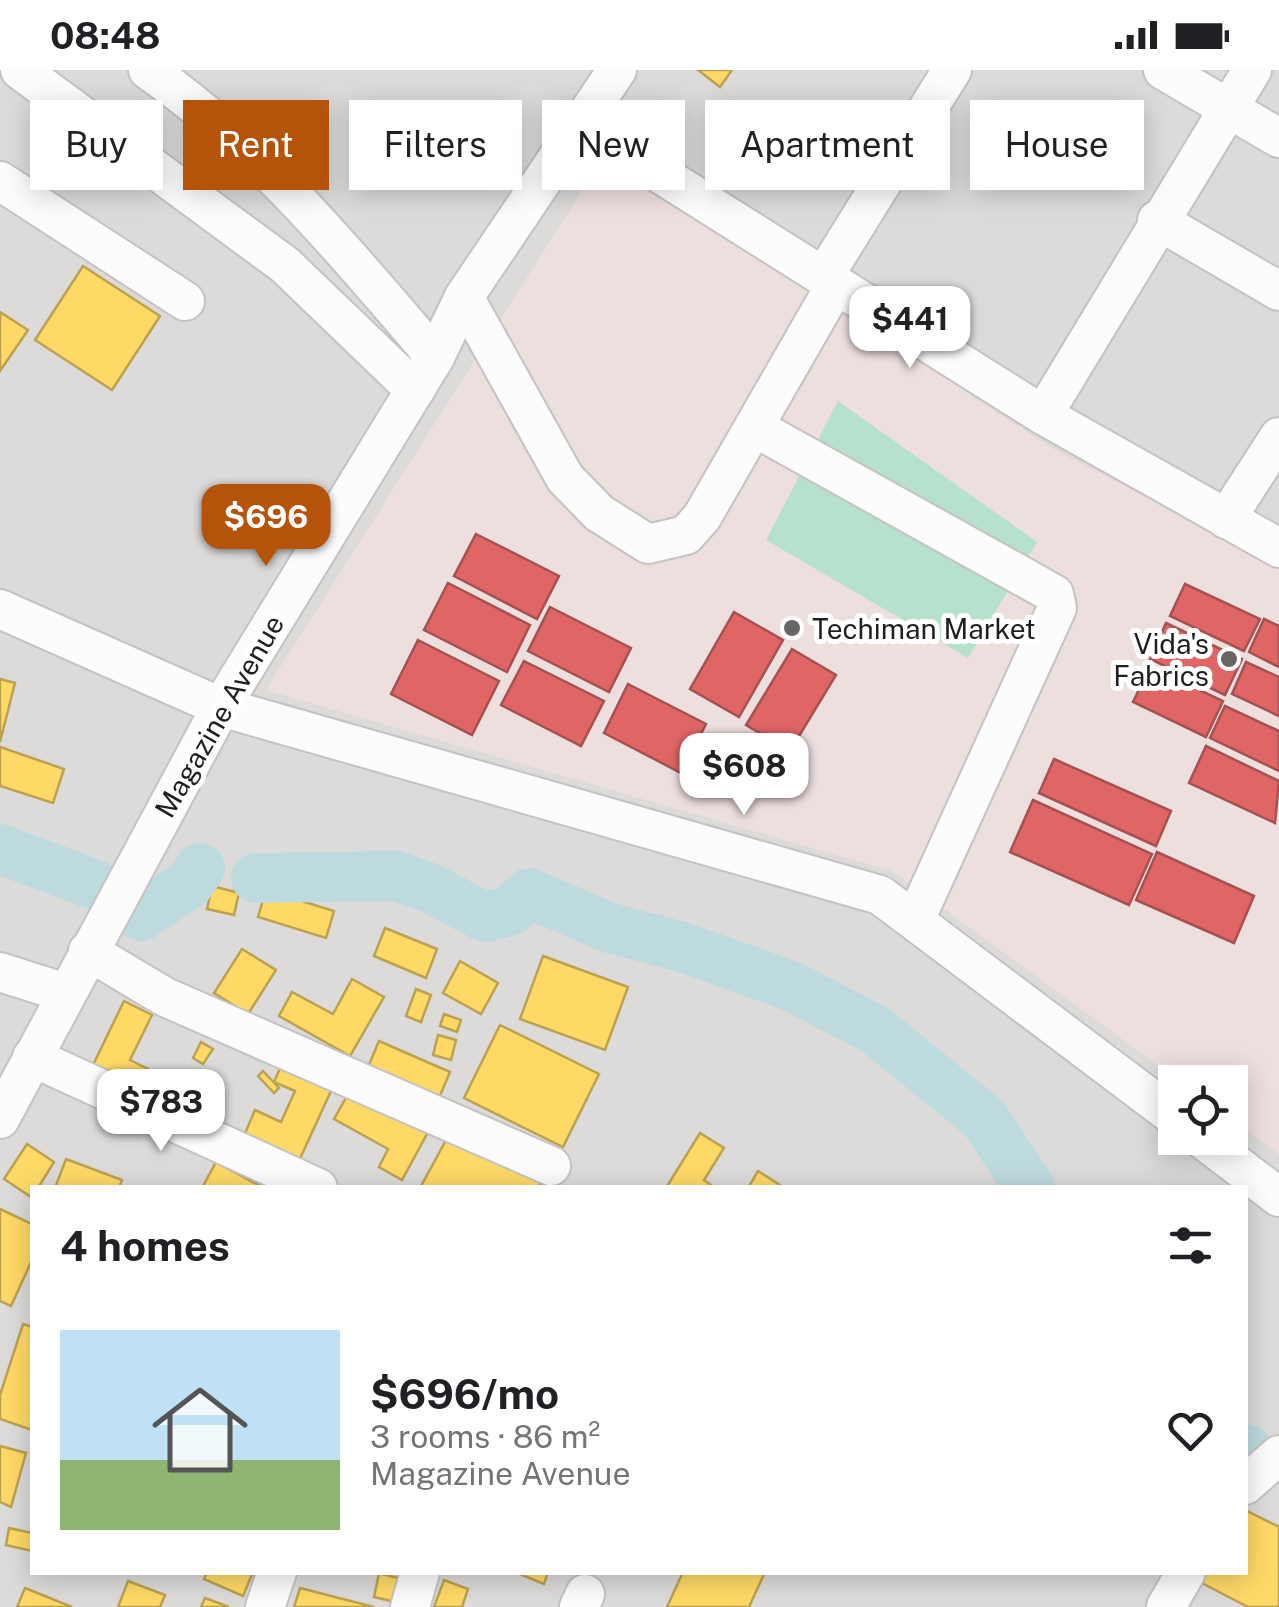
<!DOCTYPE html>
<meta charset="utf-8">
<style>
:root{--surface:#fff;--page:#f6f6f6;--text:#202124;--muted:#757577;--line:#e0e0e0;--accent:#b45309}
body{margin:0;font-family:"Public Sans",sans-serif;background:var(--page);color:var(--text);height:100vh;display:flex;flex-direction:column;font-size:38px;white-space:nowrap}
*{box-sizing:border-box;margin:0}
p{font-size:32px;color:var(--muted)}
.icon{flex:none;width:55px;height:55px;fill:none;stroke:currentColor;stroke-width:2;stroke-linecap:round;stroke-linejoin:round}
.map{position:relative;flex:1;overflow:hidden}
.details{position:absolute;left:30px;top:1115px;width:1218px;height:390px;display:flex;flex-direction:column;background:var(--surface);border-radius:0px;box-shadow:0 5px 25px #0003}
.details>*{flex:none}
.guide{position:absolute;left:30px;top:30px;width:1220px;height:90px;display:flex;gap:20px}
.tools{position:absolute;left:1158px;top:995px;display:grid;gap:20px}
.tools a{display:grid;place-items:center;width:90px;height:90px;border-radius:0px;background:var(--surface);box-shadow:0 5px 25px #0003;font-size:50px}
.price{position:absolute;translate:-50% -85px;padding:0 22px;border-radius:20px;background:#fff;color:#222;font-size:32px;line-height:65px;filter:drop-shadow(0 2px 5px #0008)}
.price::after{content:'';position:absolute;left:50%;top:60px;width:30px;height:22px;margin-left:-15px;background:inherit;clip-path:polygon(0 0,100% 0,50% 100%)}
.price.active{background:var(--accent);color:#fff}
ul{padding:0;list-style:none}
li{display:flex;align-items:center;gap:30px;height:250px;padding:0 30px}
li+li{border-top:2px solid var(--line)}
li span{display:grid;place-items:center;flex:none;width:280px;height:200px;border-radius:0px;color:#555}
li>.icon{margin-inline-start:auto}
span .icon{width:120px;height:120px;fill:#fffc;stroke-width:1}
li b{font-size:42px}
h2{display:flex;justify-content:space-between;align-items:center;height:120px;padding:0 30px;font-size:42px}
.chip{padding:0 35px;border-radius:0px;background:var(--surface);box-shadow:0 5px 25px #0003;font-size:35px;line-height:90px}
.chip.active{background:var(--accent);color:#fff}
.status{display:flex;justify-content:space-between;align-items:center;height:70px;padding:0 50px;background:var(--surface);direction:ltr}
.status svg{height:28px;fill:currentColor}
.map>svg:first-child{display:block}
.residential{fill:#dcdbd9;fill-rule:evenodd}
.commercial{fill:#eedfdf}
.pitch{fill:#b6e1cc}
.homes{fill:#ffd966;stroke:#bca151;stroke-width:2.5}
.shops{fill:#e06666;stroke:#a65151;stroke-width:2.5}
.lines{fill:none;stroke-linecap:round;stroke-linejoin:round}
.river{stroke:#bddade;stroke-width:50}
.minor-casing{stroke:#c4c3c2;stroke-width:42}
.minor{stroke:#fcfcfc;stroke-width:38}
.poi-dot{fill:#676665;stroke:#fff;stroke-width:4}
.labels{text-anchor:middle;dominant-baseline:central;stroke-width:10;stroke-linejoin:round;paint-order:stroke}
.poi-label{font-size:28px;fill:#1f1f1f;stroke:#fff;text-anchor:start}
.street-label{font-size:28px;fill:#1f1f1f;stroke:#fff}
</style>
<div class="status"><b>08:48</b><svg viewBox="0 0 49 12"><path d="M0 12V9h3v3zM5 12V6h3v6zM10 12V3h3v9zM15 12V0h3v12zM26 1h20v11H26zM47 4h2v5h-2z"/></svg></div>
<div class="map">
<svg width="1279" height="1537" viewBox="0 0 1279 1537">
<rect width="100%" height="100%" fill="#edebe8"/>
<!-- residential -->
<path class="residential" d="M0,0H1279V1537H0ZM1175,1012H1230V1068H1175ZM32,1118H1245V1502H32Z"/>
<!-- commercial -->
<polygon class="commercial" points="604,86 1050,377 1279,496 1279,1084 1230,1049 1230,1012 1181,1012 892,801 266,620"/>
<!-- pitch -->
<polygon class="pitch" points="838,331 1037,472 968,588 766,470"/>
<!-- homes -->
<g class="homes">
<polygon points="698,0 732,0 720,17"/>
<polygon points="83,196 160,246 112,320 35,270"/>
<polygon points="0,242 28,260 0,301"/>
<polygon points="0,609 15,613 0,672"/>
<polygon points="0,677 64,699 53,733 0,716"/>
<polygon points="212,816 239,823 234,845 207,839"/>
<polygon points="266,820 334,841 326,868 258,847"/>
<polygon points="385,858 437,879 426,908 374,886"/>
<polygon points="242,879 276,900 248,944 214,923"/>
<polygon points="543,886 628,917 605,980 520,949"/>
<polygon points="460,891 498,913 481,944 443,923"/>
<polygon points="352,909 384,927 350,986 279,946 292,922 333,944"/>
<polygon points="416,919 431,925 421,952 406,946"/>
<polygon points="124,931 152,945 130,990 213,1031 203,1050 93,995"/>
<polygon points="444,944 461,950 457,962 440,956"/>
<polygon points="500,955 599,1004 563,1077 464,1028"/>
<polygon points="438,965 456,970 451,990 433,985"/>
<polygon points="379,971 450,1002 439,1028 368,997"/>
<polygon points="201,972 213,979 203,994 193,988"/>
<polygon points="285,987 336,1010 298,1093 243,1068 255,1040 281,1052 295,1021 274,1012"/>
<polygon points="263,1001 279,1018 274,1023 258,1006"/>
<polygon points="351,1019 428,1062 402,1110 379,1097 388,1079 334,1049"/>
<polygon points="451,1061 542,1111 538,1118 420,1118"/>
<polygon points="700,1063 724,1078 704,1110 715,1118 666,1118"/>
<polygon points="27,1074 54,1092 38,1118 32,1118 31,1127 4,1109"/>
<polygon points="66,1089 122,1110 119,1118 55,1118"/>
<polygon points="216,1092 262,1117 262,1118 202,1118"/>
<polygon points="758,1101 780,1115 778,1118 748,1118"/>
<polygon points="0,1139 32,1154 32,1190 11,1236 0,1231"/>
<polygon points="23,1254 32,1257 32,1360 0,1349 0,1325"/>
<polygon points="0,1376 26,1383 11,1437 0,1432"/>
<polygon points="1245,1440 1279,1457 1279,1537 1248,1537 1200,1512 1205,1502 1245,1502"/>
<polygon points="9,1458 32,1463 32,1481 6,1475"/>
<polygon points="207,1502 253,1502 243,1526 204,1509"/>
<polygon points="515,1502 548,1502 544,1514"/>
<polygon points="683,1502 765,1502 749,1537 667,1537"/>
<polygon points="379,1503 405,1510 400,1533 374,1527"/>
<polygon points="444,1510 468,1519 462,1537 434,1537"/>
<polygon points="128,1511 165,1525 160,1537 118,1537"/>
<polygon points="25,1518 72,1537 17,1537"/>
<polygon points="300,1518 374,1537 294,1537"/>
<polygon points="205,1528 229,1537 201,1537"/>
</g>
<!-- shops -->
<g class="shops">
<polygon points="476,464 559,506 537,549 454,506"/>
<polygon points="448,513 530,555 507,602 424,560"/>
<polygon points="1185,514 1260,549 1244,581 1170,546"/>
<polygon points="550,537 631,578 609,622 528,581"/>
<polygon points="734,542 783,570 739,647 690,619"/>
<polygon points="1264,549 1279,556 1279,597 1249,582"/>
<polygon points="1166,553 1242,589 1225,625 1150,589"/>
<polygon points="418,570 499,611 472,665 391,624"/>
<polygon points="792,579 836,605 790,681 746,655"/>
<polygon points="524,591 604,631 581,676 501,635"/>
<polygon points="1246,592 1279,607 1279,646 1232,624"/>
<polygon points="1150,597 1223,631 1206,667 1133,632"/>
<polygon points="628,614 706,654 681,703 604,663"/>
<polygon points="1225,636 1279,661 1279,701 1210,668"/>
<polygon points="1206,676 1279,711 1275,753 1189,713"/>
<polygon points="1054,689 1171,741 1156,776 1039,723"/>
<polygon points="1033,730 1152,784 1129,835 1010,782"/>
<polygon points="1157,782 1254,826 1234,873 1136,830"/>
</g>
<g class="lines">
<!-- river -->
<g class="river">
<polyline points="0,779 101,817"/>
<polyline points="256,808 396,806 430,818 485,847 510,841 529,823 610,858 682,877 791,916 874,959 984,1048 1030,1118"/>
<polyline points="141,846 190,813 200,798"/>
<polyline points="1245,1379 1250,1382"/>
</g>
<defs>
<g id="minor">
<polyline points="20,0 285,195 415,320"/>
<path d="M148,0C260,78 347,184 435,287"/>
<polyline points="1163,0 1279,68"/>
<polyline points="581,54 1043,345 1279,478"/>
<polyline points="0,111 185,231"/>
<polyline points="1157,150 1279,221"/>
<polyline points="824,206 952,0"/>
<polyline points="464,227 565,408 599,443 648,474 686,465 702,447 836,214"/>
<polyline points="1043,345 1252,0"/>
<polyline points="754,357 1054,524 1057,538 915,850"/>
<polyline points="1226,449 1279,367"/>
<polyline points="0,539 221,637 880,825 1175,1047"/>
<polyline points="88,881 165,927 551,1096"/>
<polyline points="0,902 66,923"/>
<polyline points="32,987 318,1118"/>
<polyline points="0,1049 221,637 435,287 464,227 617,0"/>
<polyline points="1201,1068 1279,1127"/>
<polyline points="1245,1415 1279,1385"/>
<polyline points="265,1537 277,1502"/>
<polyline points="410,1537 420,1502"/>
<polyline points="579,1537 585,1524"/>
<polyline points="1166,1537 1186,1502"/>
</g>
</defs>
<!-- minor casing -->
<use href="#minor" class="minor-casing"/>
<!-- minor -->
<use href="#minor" class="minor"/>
</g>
<!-- markers -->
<g class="poi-dot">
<circle cx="792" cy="558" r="10"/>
<circle cx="1229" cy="589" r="10"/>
</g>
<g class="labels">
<!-- poi labels -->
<g class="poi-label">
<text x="812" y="558">Techiman Market</text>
<text x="1209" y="573" text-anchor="end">Vida's<tspan x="1209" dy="32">Fabrics</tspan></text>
</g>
<!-- street labels -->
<g class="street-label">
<text transform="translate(219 646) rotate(-60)">Magazine Avenue</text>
</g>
</g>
</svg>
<div class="tools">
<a><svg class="icon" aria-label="locate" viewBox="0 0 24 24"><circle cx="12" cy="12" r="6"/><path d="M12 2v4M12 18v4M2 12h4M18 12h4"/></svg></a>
</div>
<b class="price" style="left:910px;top:301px">$441</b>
<b class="price active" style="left:266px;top:499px">$696</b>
<b class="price" style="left:744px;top:748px">$608</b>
<b class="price" style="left:161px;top:1084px">$783</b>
<div class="guide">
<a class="chip">Buy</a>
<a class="chip active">Rent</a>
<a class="chip">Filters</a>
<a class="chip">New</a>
<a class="chip">Apartment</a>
<a class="chip">House</a>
</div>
<section class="details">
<h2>4 homes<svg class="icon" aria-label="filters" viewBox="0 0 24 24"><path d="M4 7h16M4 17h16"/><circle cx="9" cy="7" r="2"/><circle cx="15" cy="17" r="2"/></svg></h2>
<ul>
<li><span style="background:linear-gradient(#bfe0f5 65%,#8fb573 0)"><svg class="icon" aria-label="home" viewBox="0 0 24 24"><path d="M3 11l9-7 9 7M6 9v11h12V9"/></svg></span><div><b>$696/mo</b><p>3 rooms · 86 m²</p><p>Magazine Avenue</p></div><svg class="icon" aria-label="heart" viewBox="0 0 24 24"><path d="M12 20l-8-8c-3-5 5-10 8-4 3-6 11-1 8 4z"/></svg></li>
</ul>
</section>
</div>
